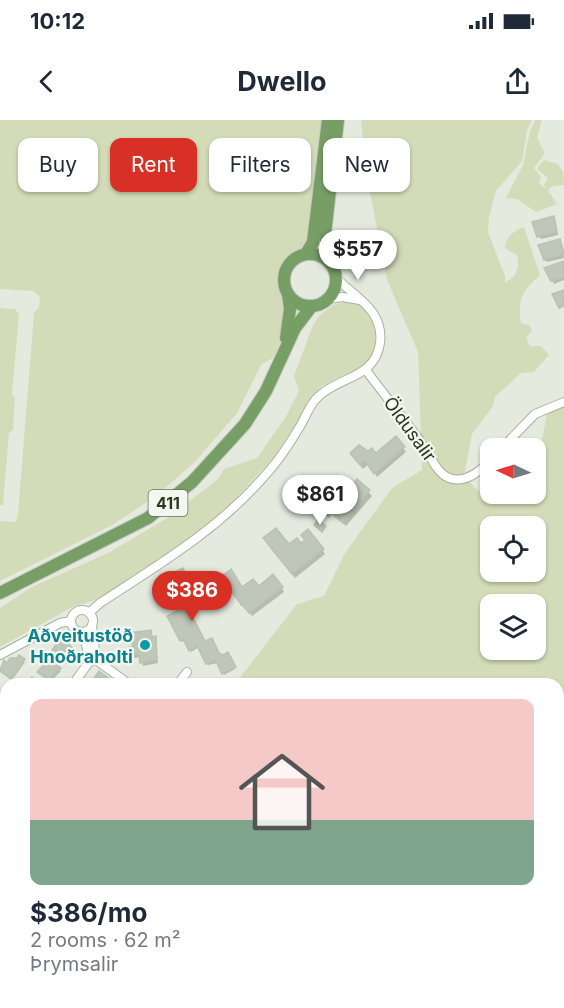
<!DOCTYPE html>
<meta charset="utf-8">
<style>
:root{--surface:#fff;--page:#f6f6f7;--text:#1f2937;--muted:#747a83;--accent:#d93025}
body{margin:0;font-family:Inter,sans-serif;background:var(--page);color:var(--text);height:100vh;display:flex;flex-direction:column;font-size:22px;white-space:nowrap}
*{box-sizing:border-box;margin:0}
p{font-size:20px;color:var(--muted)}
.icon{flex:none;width:33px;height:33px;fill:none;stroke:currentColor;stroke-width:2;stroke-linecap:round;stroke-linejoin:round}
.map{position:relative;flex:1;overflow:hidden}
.panel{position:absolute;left:0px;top:558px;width:564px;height:330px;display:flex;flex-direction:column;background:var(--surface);border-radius:18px 18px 0 0;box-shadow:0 2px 4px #0004}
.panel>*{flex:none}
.hud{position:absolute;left:18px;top:18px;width:528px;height:54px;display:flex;gap:12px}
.needle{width:39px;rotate:274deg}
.fabs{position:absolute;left:480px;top:318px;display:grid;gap:12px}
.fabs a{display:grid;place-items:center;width:66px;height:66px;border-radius:12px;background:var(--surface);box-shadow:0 2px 4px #0004;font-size:30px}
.price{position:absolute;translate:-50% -51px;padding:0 14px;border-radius:21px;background:#fff;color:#222;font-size:20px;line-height:39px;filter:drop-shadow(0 2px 3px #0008)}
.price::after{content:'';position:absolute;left:50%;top:36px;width:18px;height:14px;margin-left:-9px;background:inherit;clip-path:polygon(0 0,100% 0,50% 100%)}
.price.on{background:var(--accent);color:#fff}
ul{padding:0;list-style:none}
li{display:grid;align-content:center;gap:12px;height:318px;padding:0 30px}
li span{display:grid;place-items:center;height:186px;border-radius:12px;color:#555}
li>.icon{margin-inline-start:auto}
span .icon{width:108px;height:108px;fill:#fffc;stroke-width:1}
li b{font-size:26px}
.pill{padding:0 21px;border-radius:12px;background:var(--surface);box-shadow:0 2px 4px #0004;font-size:21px;line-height:54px}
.pill.on{background:var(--accent);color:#fff}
.status{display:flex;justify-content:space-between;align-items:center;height:42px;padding:0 30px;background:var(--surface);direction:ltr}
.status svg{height:16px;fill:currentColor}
header{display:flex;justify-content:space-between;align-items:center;height:78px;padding:0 30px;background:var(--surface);font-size:27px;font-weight:700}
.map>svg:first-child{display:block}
.green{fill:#d4dbb8;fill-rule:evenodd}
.shadow{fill:#0003}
.building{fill:#bfc7b8;stroke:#bac3b2;stroke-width:1.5}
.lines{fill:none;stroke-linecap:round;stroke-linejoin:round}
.minor-casing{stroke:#a9b1a2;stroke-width:10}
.primary-casing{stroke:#c3c8c1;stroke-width:14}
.minor{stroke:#fff;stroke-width:8}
.primary{stroke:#779e65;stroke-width:12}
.culture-dot{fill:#0f9aa8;stroke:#f3f7ef;stroke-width:2}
.labels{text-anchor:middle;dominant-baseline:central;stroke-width:4.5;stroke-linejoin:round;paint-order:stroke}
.shield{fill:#f3f7ef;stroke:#66725f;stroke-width:1.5}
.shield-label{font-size:16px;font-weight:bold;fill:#293921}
.street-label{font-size:18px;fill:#293921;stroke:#f3f7ef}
.culture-label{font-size:18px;font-weight:bold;fill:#0d838f;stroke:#f3f7ef;text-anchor:end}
</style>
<div class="status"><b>10:12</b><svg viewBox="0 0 49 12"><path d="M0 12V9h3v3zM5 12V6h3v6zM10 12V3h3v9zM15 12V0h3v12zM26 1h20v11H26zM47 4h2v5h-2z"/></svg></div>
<header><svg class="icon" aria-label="back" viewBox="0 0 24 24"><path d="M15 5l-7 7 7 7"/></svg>Dwello<svg class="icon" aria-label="share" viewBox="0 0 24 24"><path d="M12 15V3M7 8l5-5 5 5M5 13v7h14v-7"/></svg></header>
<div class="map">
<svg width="564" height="888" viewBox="0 0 564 888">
<rect width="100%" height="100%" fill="#e5eadf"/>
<!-- green -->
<g class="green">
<polygon points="0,0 326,0 312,116 303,132 288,142 283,150 280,160 285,189 283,216 273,238 261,245 237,293 194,343 156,376 114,404 0,461 0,401 16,402 18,394 34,193 39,187 40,177 33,171 0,169"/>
<path d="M361,0H532L527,11L522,41L496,71L489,97L488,112L505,156V163C517,155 520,149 517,135L505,128C505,118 514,110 524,107L540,155C523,170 517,180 521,203L529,205L532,211L526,218L530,226H541L549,235L534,252L521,253L495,277L492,288L472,314L464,356L485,378L500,374H536V336L540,330L547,294L564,287V888H53L52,882H558V564H289L288,561L272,558L265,564H235L297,484L324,476L345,433L392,368L422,350L418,232L387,160L367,57ZM490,406H536V452H490ZM490,484H536V530H490Z"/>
<polygon points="535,0 542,0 537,18 545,33 534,48 541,57 539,63 548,70 544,65 548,58 537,49 544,40 558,44 563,52 564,65 552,66 548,70 557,84 536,92 517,79 506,78 523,45 530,11"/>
<path d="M350,180C362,184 372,193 374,207C382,251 348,249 321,267L274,337L220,396L148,448L93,481L74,486L0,527V488L30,468L110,432L169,397L218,359L224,349L257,338L285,298L299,271L294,256L313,205L320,195L333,185Z"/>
<polygon points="0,188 15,189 19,194 12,274 15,278 13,310 9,313 3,385 0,385"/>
</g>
<!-- shadow -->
<g class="shadow">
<polygon points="555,101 558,115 541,119 539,116"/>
<polygon points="561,124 564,138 547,142 545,139"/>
<polygon points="564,143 564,160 554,164 546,149"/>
<polygon points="396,318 406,332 377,357 369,344 363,349 354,338 376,335"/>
<polygon points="358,361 372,376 346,406 332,394 329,398 321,391 318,386 338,384 337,375 345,377"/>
<polygon points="267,423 301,425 322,429 325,434 295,458"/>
<polygon points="183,450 200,484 188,490 205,523 223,536 227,534 235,549 224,555 218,543 208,545 199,527 191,532 185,520 182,522 169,496 181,490"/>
<polygon points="223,457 242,469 282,468 284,472 252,496 243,484 241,486"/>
<polygon points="155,518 158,543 143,546 141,537 133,538 130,529"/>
<polygon points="73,531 67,544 53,534"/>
<polygon points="14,538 25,542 12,560 0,551 0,548 4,542 7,544"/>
<polygon points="49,541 61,551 51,561 40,554"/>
</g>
<!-- building -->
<g class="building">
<polygon points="554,96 557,112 537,117 532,102"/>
<polygon points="560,119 564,134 544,140 538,125"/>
<polygon points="564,141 564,157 551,161 544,148"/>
<polygon points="564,170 564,186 559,188 552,174"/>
<polygon points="396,316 405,327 374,354 365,341 360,345 350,333 359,325 368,331 372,328 376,333"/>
<polygon points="357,359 370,370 343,403 329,391 326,394 317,386 319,384 316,382 327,369 338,382 340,379 335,375 339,370 344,375"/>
<polygon points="318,400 326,406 322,412 314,405"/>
<polygon points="276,408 289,424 297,418 301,423 305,420 301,415 308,409 324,429 292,454 263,418"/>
<polygon points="183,448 200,482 188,488 205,521 212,518 219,533 223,535 228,532 236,547 222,554 216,541 206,544 197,526 189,531 183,519 180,521 167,496 179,490 163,458"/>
<polygon points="231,449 242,467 253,459 259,466 273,454 283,467 249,493 223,462 221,457"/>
<polygon points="151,510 152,517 156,516 157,540 140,543 139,534 130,535 129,527 133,527 129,513"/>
<polygon points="61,517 75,530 65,543 50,533"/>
<polygon points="19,535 25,539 11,559 0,551 4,540 7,543 10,538 17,538"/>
<polygon points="49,539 61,548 49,560 37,552"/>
<polygon points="99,551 114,562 112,564 90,564"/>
<polygon points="32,557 41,564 27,564"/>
<polygon points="1,680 6,684 6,703 0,699"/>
</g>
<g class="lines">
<defs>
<g id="minor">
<polyline points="329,179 342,177 360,180"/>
<path d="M366,250C386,278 409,303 428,333C433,342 439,354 449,358C465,364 480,351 490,341"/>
<polyline points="502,328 535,294 564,282"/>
<circle cx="82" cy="501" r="11"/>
<path d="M89,493L100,483C160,444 221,408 268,352C280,339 290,323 299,308C306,297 309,285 318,277C339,256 375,259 380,223C384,191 357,178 337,159"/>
<polyline points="92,506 96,540"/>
<polyline points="83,512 90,541"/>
<polyline points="0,535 60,503 71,501"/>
<polyline points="96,540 129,564"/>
<polyline points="73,564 90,541 96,540"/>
<polyline points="178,564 187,552"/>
<polyline points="0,661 6,653"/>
<polyline points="0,849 6,846"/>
</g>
<g id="primary">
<circle cx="310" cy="160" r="26"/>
<polyline points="306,134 313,122 328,0"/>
<polyline points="328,140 325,114 338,0"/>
<polyline points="286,218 290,189 288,174"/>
<polyline points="0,473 148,398 192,362 245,304 266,271 295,208 311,187"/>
</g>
</defs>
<!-- minor casing -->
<use href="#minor" class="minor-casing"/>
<!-- primary casing -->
<use href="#primary" class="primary-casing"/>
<!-- minor -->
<use href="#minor" class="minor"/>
<!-- primary -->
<use href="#primary" class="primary"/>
</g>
<!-- markers -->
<circle class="culture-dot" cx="145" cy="525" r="6"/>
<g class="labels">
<!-- shield labels -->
<rect class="shield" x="148.5" y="370" width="39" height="26" rx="4.5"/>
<g class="shield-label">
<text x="168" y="383">411</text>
</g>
<!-- street labels -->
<g class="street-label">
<text transform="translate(410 309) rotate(54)">Öldusalir</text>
</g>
<!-- culture labels -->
<g class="culture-label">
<text x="133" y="515">Aðveitustöð<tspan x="133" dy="21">Hnoðraholti</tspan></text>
</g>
</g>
</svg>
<div class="fabs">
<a><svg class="needle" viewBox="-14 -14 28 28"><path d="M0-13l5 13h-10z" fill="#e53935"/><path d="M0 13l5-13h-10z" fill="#747a83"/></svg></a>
<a><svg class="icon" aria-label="locate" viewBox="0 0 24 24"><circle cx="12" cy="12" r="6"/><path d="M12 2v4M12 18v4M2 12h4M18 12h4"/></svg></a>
<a><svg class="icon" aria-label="layers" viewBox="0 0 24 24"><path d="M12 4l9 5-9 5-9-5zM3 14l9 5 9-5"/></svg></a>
</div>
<b class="price" style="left:358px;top:161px">$557</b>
<b class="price" style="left:320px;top:406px">$861</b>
<b class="price on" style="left:192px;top:502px">$386</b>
<div class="hud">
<a class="pill">Buy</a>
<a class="pill on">Rent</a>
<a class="pill">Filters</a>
<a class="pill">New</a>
</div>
<section class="panel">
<ul>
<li><span style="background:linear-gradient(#f6c9c9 65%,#7fa58c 0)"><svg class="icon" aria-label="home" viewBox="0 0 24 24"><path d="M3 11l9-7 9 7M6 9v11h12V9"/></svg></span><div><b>$386/mo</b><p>2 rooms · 62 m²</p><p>Þrymsalir</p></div></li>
</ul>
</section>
</div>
